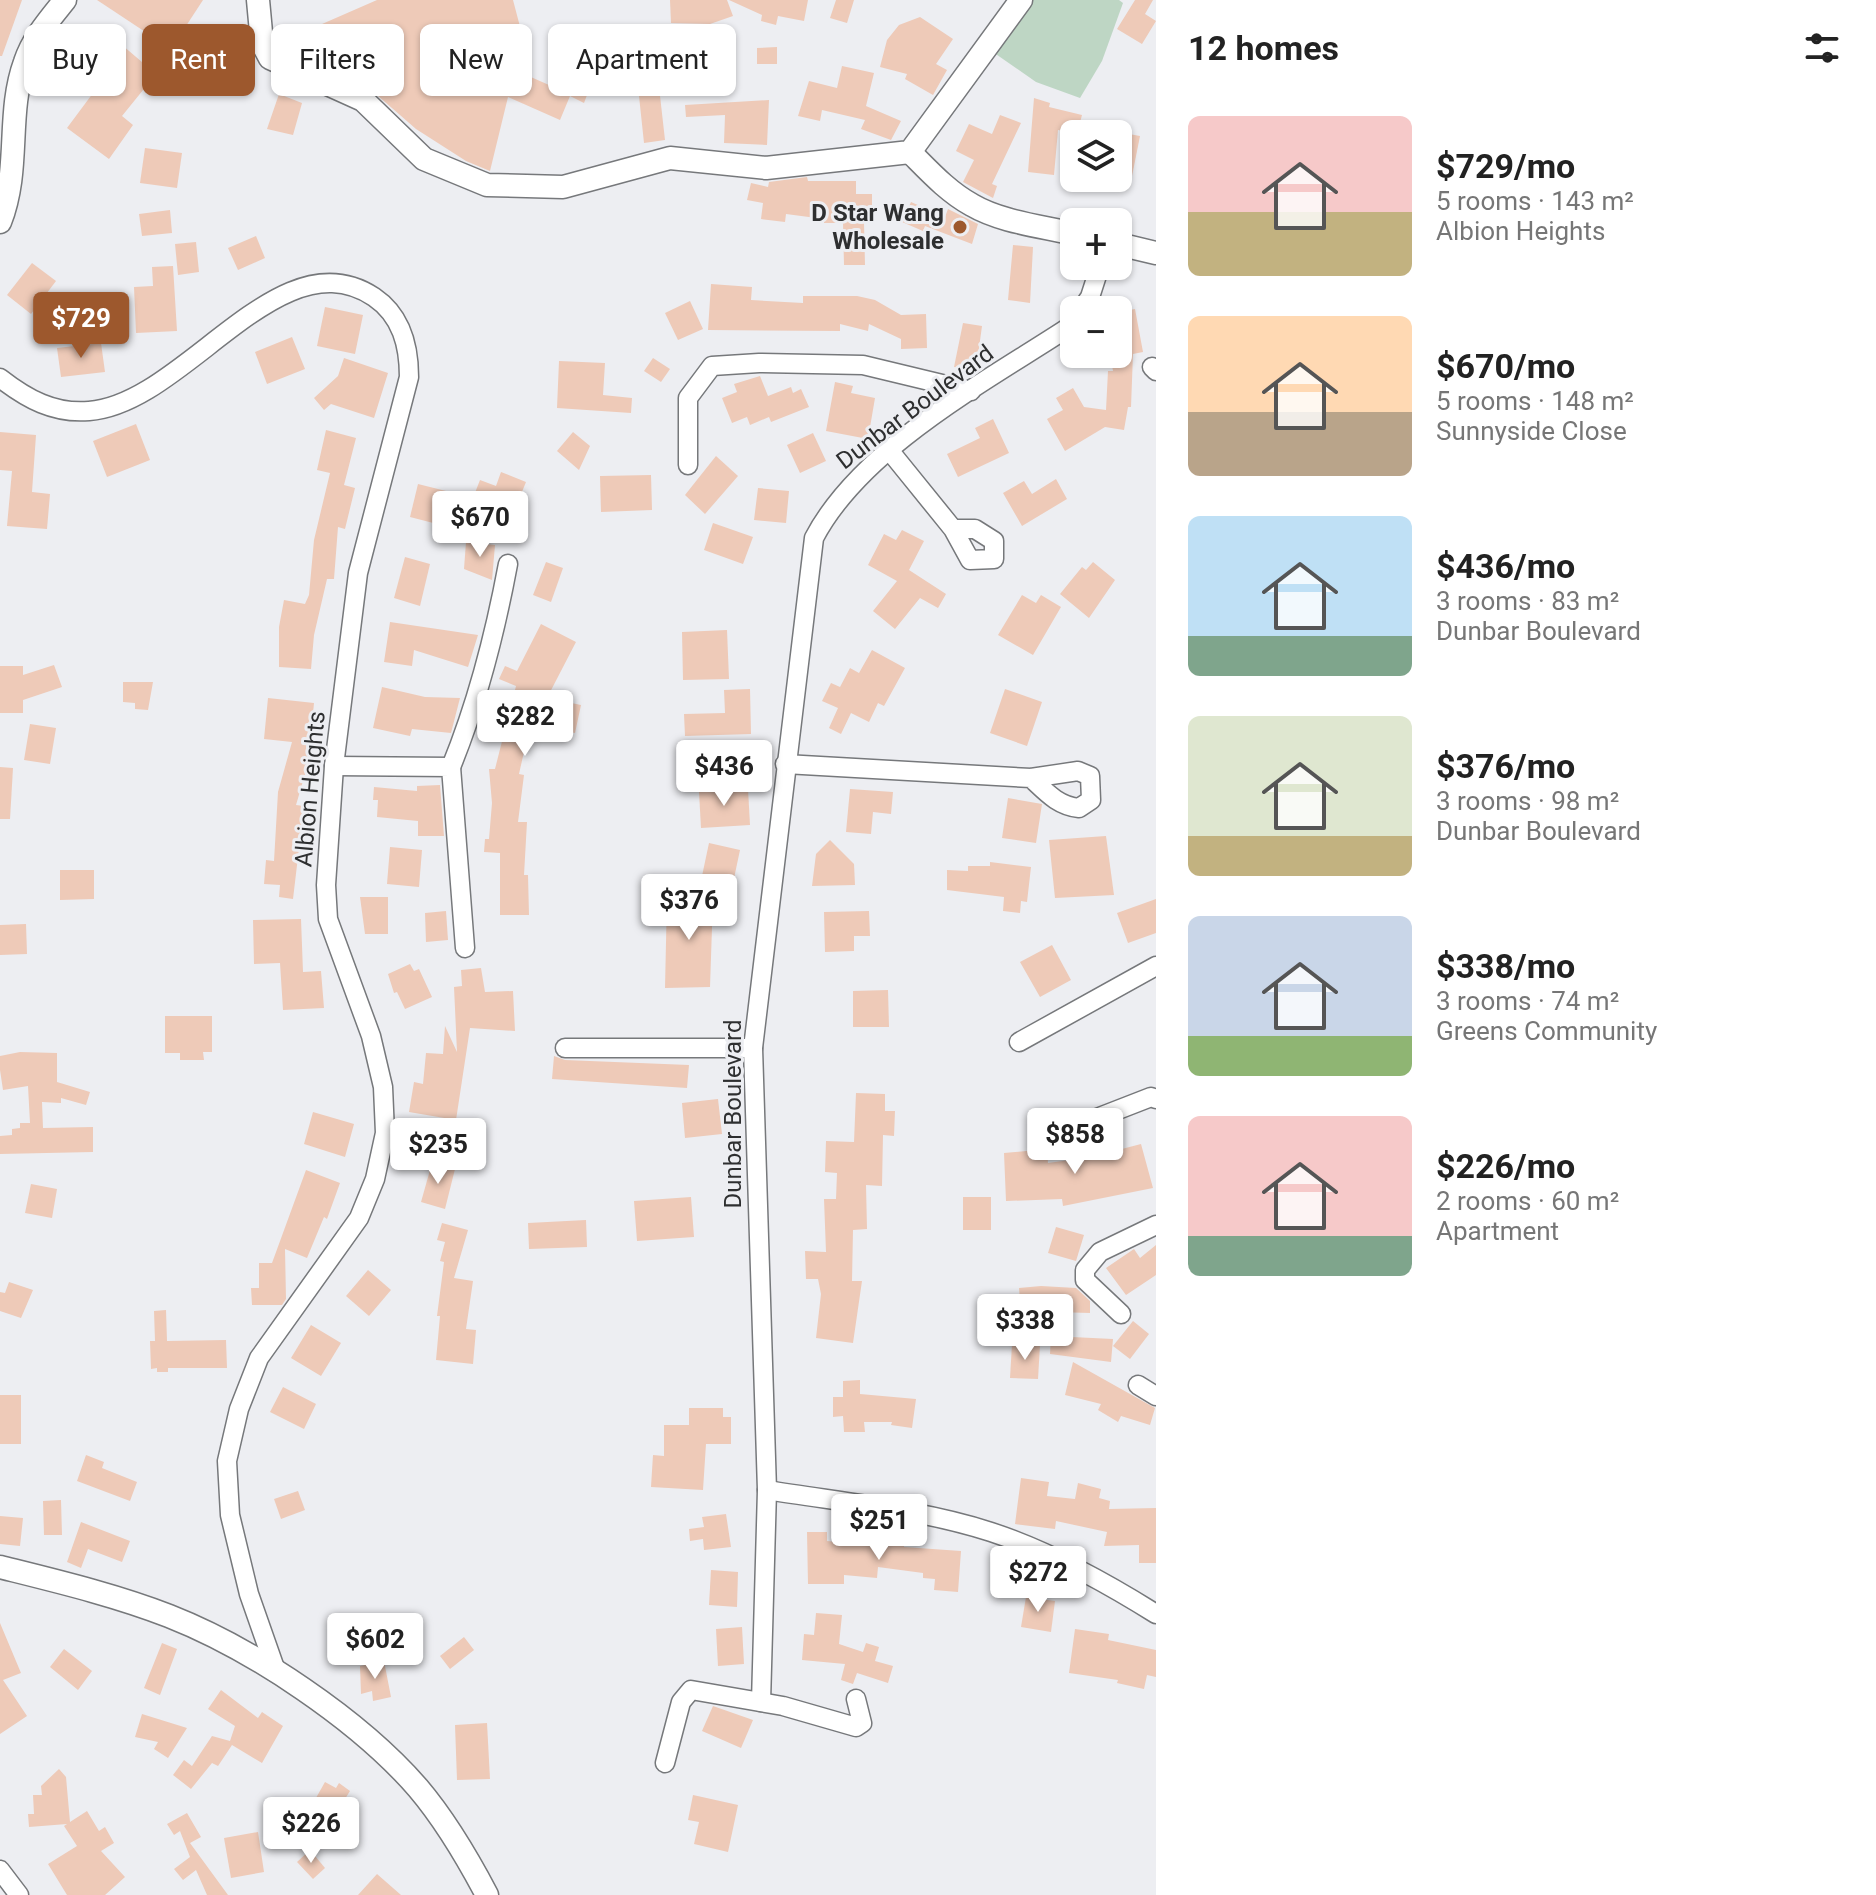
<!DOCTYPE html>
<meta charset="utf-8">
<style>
:root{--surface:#fff;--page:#f2f2f2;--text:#222;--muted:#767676;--accent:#9d582d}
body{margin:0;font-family:Roboto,sans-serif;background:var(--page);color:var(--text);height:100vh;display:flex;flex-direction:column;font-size:30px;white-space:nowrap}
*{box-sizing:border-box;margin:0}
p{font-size:26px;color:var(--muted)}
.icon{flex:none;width:44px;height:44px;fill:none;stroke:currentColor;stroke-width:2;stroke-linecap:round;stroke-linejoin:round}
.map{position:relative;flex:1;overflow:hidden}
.sheet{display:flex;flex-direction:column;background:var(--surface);width:720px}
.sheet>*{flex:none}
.banner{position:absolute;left:24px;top:24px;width:760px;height:72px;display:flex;gap:16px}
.buttons{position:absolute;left:1060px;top:120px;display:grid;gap:16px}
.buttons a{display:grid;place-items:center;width:72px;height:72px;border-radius:12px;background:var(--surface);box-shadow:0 2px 6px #0004;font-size:40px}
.price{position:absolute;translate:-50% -68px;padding:0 18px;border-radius:8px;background:#fff;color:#222;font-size:26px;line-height:52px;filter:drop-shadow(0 2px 4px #0008)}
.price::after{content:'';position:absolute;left:50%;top:48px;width:24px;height:18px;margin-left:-12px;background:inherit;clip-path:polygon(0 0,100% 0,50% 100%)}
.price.current{background:var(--accent);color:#fff}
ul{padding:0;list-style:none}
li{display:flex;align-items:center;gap:24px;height:200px;padding:0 32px}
li span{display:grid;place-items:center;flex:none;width:224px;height:160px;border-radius:12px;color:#555}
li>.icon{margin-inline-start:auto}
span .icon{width:96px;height:96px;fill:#fffc;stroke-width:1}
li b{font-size:34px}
h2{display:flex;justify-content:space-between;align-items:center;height:96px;padding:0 32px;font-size:34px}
.tag{padding:0 28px;border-radius:12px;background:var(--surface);box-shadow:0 2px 6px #0004;font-size:28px;line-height:72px}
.tag.current{background:var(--accent);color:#fff}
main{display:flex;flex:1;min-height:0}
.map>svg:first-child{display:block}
.green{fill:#bed6c4}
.building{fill:#eecab8}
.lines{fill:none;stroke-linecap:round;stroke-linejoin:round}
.minor-casing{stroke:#76787b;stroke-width:21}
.tertiary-casing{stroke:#76787b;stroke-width:25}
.minor{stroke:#fff;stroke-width:18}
.tertiary{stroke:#fff;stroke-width:22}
.poi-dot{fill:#9d582d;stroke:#edeef2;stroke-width:3}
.labels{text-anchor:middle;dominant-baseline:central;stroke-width:6;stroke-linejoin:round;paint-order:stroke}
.poi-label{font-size:24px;font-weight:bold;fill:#2e2f30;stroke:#edeef2;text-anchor:end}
.street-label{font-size:24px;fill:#2e2f30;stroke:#edeef2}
</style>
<main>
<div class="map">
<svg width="1156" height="1895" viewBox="0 0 1156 1895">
<rect width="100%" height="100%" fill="#edeef2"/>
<!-- green -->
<polygon class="green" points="1026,0 1119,0 1123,3 1102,61 1080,98 1036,82 990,50"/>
<!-- building -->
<g class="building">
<polygon points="0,0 22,0 2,56 0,56"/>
<polygon points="97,0 203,0 171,49"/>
<polygon points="377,0 513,0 523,38 515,70 558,89 563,79 589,90 584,103 570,96 560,120 508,97 490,171 466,161 416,129 369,88 294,54 306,31"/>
<polygon points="670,0 727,0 733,16 710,24 671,23"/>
<polygon points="729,0 808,0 804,21 778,16 776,25 761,21 762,15"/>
<polygon points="836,0 854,0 847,23 830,18"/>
<polygon points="1135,0 1153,0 1145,14 1156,21 1142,44 1117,29"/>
<polygon points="920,17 953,39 936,64 947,70 933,95 905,79 907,74 880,67 887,40 899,25"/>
<polygon points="220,34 245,52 222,84 198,67"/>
<polygon points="122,45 156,74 122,116 133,125 109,159 67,128 99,85 93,79"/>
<polygon points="661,47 680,51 673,81 658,78 665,140 644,143 639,96 650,95"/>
<polygon points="777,47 777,64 757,64 757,48"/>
<polygon points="842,66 874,73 866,106 901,121 891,140 861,129 865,120 822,110 820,121 798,116 809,81 837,88"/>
<polygon points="279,94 302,103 293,135 267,129"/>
<polygon points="1034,98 1050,103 1049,107 1082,115 1077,134 1058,130 1054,175 1028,172"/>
<polygon points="769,100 767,145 724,143 725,115 686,117 685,105"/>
<polygon points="1000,115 1021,123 992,184 997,186 993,198 963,182 974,160 956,151 969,124 992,134"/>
<polygon points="1118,132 1140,136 1132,176 1118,173"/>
<polygon points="145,148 182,153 177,188 140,183"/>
<polygon points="807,177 808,181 856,181 856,194 872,194 872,222 864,223 865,265 844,265 843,223 824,223 824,219 786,214 785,222 761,219 763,203 747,200 751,183 768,187 769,182"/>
<polygon points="911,202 945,217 948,209 978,224 972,244 925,226 923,231 902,222"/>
<polygon points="170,210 172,233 142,236 139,214"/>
<polygon points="256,236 265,258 238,270 228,248"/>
<polygon points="196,242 199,272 178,275 175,244"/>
<polygon points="1013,245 1033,247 1030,303 1008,300"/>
<polygon points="32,263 56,281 31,314 7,295"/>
<polygon points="173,266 177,331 136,333 134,287 153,286 152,267"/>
<polygon points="711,284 752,287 751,300 803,303 803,296 857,296 875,300 901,315 926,314 927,348 901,349 901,339 869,324 868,331 840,324 840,331 708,330"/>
<polygon points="690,301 703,329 678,340 665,313"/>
<polygon points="325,307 363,315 355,354 317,346"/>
<polygon points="1135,309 1143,352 1133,354 1131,407 1128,407 1124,430 1105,427 1065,451 1047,419 1063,410 1056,398 1073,388 1084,407 1106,410 1108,371 1113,371 1110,354 1118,354 1118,312"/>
<polygon points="963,323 982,326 976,370 954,367"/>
<polygon points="292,337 305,369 267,384 255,352"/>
<polygon points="101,343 105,372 61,377 57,348"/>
<polygon points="344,358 388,373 374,418 331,404 324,410 314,398 338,376"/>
<polygon points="653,358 670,369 661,382 644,371"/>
<polygon points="559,361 605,363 603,395 632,398 631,413 557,408"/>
<polygon points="760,376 768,396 791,387 793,393 801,389 809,407 771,422 769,417 750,425 747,417 732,423 722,398 737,392 734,384"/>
<polygon points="835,382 853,386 851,393 875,398 868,439 826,431"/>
<polygon points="993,419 1009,453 958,477 947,454 980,438 975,428"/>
<polygon points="136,424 150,460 107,477 93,441"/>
<polygon points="326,430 356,438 344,485 355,488 345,529 338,527 334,579 327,579 314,635 311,669 279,667 279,627 284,600 305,604 309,595 314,540 330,473 317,470"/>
<polygon points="0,432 36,435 32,492 50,494 47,529 7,526 12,471 0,470"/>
<polygon points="573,432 590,446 579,470 557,451"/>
<polygon points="813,433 826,461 800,473 787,445"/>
<polygon points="716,456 738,476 705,514 685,495"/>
<polygon points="501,472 526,482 511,519 471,503 480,480 496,486"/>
<polygon points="651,475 652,510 601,512 600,476"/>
<polygon points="1056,479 1067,499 1022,526 1003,493 1024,481 1032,494"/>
<polygon points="418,484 450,492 441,525 410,517"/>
<polygon points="758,488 789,491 786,523 754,520"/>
<polygon points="713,523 753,537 743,564 704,550"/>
<polygon points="902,530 924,541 909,570 946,594 938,608 920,598 895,629 873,611 897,581 868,565 884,534 896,540"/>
<polygon points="466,542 495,545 492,580 464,569"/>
<polygon points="405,557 430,564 420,606 394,598"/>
<polygon points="546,562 563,568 551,602 533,595"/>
<polygon points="1093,562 1115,580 1089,618 1060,594 1082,567 1086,570"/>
<polygon points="1022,595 1036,603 1041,595 1061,607 1033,655 998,635"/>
<polygon points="390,622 478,635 468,667 414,650 412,666 384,662"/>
<polygon points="541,624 576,642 547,698 581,705 575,733 530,725 519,774 524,775 518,822 527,822 524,875 528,875 529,915 500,915 500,853 484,852 485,839 489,839 492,803 489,769 495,769 516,686 499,679 505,666 517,671"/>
<polygon points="727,630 729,679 683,680 682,632"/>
<polygon points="872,650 905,668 884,706 878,703 869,722 851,713 841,734 829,728 838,708 822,701 831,683 840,687 850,668 859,673"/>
<polygon points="54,665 62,687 23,700 23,713 0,713 0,666 23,666 23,675"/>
<polygon points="123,682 153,682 148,710 135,709 135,703 123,702"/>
<polygon points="382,687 425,697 460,698 451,733 412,729 410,736 373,728"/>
<polygon points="750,689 751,734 685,736 684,714 725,713 724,690"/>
<polygon points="1005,689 1042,702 1027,746 990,733"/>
<polygon points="268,698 314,703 308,764 296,805 304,806 293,899 279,897 280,885 264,884 266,860 274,861 278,792 292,742 264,739"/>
<polygon points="30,724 56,728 50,764 24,760"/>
<polygon points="0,767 13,768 10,819 0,819"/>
<polygon points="440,785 444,836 418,836 418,821 377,817 378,800 373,800 374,787 417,791 417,786"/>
<polygon points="748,789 750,825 701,828 699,792"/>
<polygon points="850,789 893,792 891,814 873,812 871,834 846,832"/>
<polygon points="1008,798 1042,804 1036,843 1002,838"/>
<polygon points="1106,836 1114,895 1055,898 1049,840"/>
<polygon points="830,840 854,864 855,885 812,886 816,854"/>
<polygon points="709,843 740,850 733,883 702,876"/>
<polygon points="390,847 422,850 419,887 387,884"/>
<polygon points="990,862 1031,867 1027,902 1021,901 1020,913 1003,911 1004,897 947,890 947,870 968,871 968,866 990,866"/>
<polygon points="60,870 94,870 94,899 60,900"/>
<polygon points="360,897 388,897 388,934 365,934"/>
<polygon points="667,897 713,898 710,987 665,988"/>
<polygon points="1156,899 1156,933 1128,943 1117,913"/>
<polygon points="446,911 448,940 426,942 425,913"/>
<polygon points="869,911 870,936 854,936 854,951 825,952 824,912"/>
<polygon points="301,919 303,972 321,971 324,1008 283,1010 280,963 254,964 253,920"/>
<polygon points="26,924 27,954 0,955 0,925"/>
<polygon points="1052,945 1071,980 1040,997 1020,962"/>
<polygon points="410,964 414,971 419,969 432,997 405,1009 397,992 394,993 388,974"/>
<polygon points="481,968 485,992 513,991 515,1031 470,1028 456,1120 409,1112 414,1082 423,1084 426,1053 443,1054 445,1026 457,1052 454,987 462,986 461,970"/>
<polygon points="888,990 889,1027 853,1027 853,991"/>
<polygon points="165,1016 212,1016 212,1052 203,1052 204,1060 180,1060 180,1053 165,1053"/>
<polygon points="20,1052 57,1053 57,1082 90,1092 86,1105 61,1098 61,1103 42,1102 43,1128 93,1127 93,1152 0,1154 0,1136 12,1135 12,1129 20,1128 20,1123 30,1123 28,1086 3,1090 0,1070 0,1056"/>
<polygon points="554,1056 565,1060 689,1065 687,1088 552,1079"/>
<polygon points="856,1093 885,1094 885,1111 895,1111 894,1136 883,1135 882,1186 866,1185 867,1229 853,1230 852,1281 862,1281 853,1343 816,1338 821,1294 818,1279 806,1279 805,1251 826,1252 824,1199 836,1199 837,1173 825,1172 826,1141 854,1142"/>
<polygon points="718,1099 722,1134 685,1138 682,1103"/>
<polygon points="313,1112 354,1124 345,1157 304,1144"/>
<polygon points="1141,1144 1153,1188 1063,1206 1062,1199 1006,1201 1004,1153 1047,1149 1048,1163 1091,1157"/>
<polygon points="432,1163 455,1169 445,1209 421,1202"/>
<polygon points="306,1170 340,1183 327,1219 324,1217 307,1258 285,1249 286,1299 282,1305 252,1305 251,1288 259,1288 259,1263 272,1263"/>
<polygon points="31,1184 57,1189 52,1218 25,1213"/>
<polygon points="691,1197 694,1237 637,1241 634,1201"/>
<rect x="963" y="1197" width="28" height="33"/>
<polygon points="586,1220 587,1247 529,1249 528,1223"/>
<polygon points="442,1223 468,1230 454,1278 473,1281 466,1329 476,1330 473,1364 436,1360 440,1316 437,1316 444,1262 440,1261 445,1242 437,1240"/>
<polygon points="1056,1227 1084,1235 1076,1261 1048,1253"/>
<polygon points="1156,1245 1156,1275 1126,1295 1106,1268 1134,1249 1140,1258"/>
<polygon points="368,1270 391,1290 369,1316 346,1296"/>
<polygon points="9,1282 33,1290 21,1318 0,1311 0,1292 5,1293"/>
<polygon points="1041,1286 1076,1288 1090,1301 1090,1313 1056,1312 1056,1309 1021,1312 1019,1288"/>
<polygon points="166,1310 167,1341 226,1340 227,1368 168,1368 168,1372 157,1372 157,1368 151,1369 150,1341 155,1341 154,1311"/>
<polygon points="1133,1321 1149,1334 1130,1359 1113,1346"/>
<polygon points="311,1325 341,1343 321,1376 291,1358"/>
<polygon points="1051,1336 1113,1339 1111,1362 1050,1354"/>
<polygon points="1012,1344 1040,1345 1038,1379 1010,1378"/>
<polygon points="1073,1362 1155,1408 1150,1425 1121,1416 1118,1422 1098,1410 1101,1404 1065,1395"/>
<polygon points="860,1380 860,1394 916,1399 912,1428 891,1425 892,1422 864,1422 865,1432 844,1432 843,1416 833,1417 833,1397 843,1397 843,1381"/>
<polygon points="283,1387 316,1404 304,1429 270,1412"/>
<rect x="0" y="1395" width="21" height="49"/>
<polygon points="689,1408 723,1408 723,1417 731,1417 731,1444 706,1444 703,1490 651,1487 653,1455 664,1456 664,1425 689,1425"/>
<polygon points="86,1455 104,1462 102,1468 137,1482 130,1501 77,1481"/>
<polygon points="1021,1478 1049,1482 1047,1496 1075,1499 1078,1483 1101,1489 1099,1498 1110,1501 1109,1509 1156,1508 1156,1563 1139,1563 1139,1545 1104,1546 1107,1532 1056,1521 1055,1529 1015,1524"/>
<polygon points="298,1491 305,1510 281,1519 274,1499"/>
<polygon points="61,1500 62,1535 44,1535 43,1501"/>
<polygon points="726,1514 731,1547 704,1550 703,1539 690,1541 689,1529 704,1527 702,1517"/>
<polygon points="0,1516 23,1518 20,1546 0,1544"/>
<polygon points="81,1522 130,1541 122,1562 88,1549 81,1568 67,1562"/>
<polygon points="807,1532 827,1532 827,1541 888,1547 889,1538 905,1539 904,1547 961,1551 958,1592 934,1590 935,1579 923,1578 923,1573 878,1567 877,1578 844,1575 844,1584 808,1584"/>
<polygon points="711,1570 738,1572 737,1607 709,1605"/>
<polygon points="1026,1597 1055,1601 1051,1632 1021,1627"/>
<polygon points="816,1613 842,1615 839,1644 863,1652 866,1643 879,1647 875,1661 893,1666 888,1683 857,1673 853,1684 841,1680 845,1664 802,1660 804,1634 814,1635"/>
<polygon points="0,1623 21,1673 3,1680 27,1716 0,1734"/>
<polygon points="742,1627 744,1664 718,1666 716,1629"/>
<polygon points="1075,1629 1109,1634 1108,1640 1156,1650 1156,1677 1147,1675 1144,1689 1117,1683 1118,1680 1069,1673"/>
<polygon points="464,1637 474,1650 450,1669 440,1656"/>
<polygon points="162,1643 177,1649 160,1695 144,1688"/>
<polygon points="64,1649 92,1671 78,1690 50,1667"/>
<polygon points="384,1661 391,1697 373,1701 372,1691 361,1694 360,1666"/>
<polygon points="221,1690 258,1718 262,1712 283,1726 262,1763 232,1745 218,1766 212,1763 191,1789 173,1775 184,1760 192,1766 212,1736 230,1741 235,1726 208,1709"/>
<polygon points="713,1706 753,1720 741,1748 702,1731"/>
<polygon points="142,1714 187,1728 168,1758 154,1749 158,1742 135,1737"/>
<polygon points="487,1723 490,1779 457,1780 455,1725"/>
<polygon points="59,1769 66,1777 70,1822 87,1811 99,1831 105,1827 114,1843 101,1851 125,1877 105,1895 67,1895 48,1864 77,1846 64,1826 67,1824 29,1827 28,1814 34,1814 33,1795 42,1795 41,1786"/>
<polygon points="325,1782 336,1788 339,1783 350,1791 333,1818 312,1805"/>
<polygon points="693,1795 738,1805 728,1852 694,1844 699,1822 688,1820"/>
<polygon points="187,1813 201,1837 190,1843 228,1895 207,1895 196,1870 183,1880 174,1869 190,1857 180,1831 174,1835 167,1824"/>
<polygon points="258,1832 264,1872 231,1878 224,1838"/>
<polygon points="310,1850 325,1868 313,1879 297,1862"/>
<polygon points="377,1874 401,1895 358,1895"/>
</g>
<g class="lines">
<defs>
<g id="minor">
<polyline points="1081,310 1090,297 1100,266"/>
<polyline points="1152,367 1156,371"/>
<path d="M0,378C27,399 54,414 89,411C185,404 279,234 374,297C402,316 409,346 409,377L358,573L334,766L326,885L328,919L371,1036L383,1087L385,1133L375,1179L359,1218L259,1358L239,1409L227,1461L230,1515L249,1594L276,1671"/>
<polyline points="889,450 953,529 970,560 994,559 994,541 975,529 953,529"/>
<polyline points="688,465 688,398 712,366 759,363 863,365 971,391"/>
<path d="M785,764L1031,778L1078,771L1090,776L1091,800L1079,808C1058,806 1046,792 1031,778"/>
<polyline points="334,766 451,767 465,948"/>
<path d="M451,767C478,701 495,634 508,564"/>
<polyline points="1019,1042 1156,966"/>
<polyline points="565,1048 753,1048"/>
<polyline points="1061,1132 1151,1097 1156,1099"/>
<polyline points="1121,1314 1085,1280 1085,1270 1100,1252 1156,1225"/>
<polyline points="1138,1385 1156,1396"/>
<path d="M767,1490C840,1502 920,1509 991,1532C1049,1551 1105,1582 1156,1614"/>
<path d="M761,1702L767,1490L753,1048L814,538C861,448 985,382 1069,327L1074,321"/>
<polyline points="665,1763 681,1702 691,1690 783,1706 856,1727 862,1723 856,1699"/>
<polyline points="0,1870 19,1895"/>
</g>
<g id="tertiary">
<polyline points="258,0 262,43 270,58 363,100 424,159 487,185 563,187 670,158 766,168 910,152 1021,0"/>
<path d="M910,152C929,171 948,192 972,205C1001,222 1041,226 1074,234"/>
<path d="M0,222C21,169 6,114 25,62C33,38 49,20 65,0"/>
<polyline points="1118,244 1156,253"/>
<path d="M0,1567C56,1581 115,1595 169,1616C253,1649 359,1720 418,1788C446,1821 467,1857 487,1895"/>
</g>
</defs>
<!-- minor casing -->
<use href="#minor" class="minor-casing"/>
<!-- tertiary casing -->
<use href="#tertiary" class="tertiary-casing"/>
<!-- minor -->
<use href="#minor" class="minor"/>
<!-- tertiary -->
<use href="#tertiary" class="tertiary"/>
</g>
<!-- markers -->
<circle class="poi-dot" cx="960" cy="227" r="8"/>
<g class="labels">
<!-- poi labels -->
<g class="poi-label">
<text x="944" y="213">D Star Wang<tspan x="944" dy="28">Wholesale</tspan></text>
</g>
<!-- street labels -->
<g class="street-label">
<text transform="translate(915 407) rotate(-37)">Dunbar Boulevard</text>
<text transform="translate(310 789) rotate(-85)">Albion Heights</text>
<text transform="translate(733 1114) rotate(-90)">Dunbar Boulevard</text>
</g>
</g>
</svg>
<div class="buttons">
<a><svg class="icon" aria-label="layers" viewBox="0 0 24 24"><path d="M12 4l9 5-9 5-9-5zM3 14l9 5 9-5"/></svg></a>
<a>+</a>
<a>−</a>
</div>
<b class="price current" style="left:81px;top:360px">$729</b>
<b class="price" style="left:480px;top:559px">$670</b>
<b class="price" style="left:525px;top:758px">$282</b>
<b class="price" style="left:724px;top:808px">$436</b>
<b class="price" style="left:689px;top:942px">$376</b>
<b class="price" style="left:1075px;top:1176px">$858</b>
<b class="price" style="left:438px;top:1186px">$235</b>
<b class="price" style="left:1025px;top:1362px">$338</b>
<b class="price" style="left:879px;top:1562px">$251</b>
<b class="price" style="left:1038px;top:1614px">$272</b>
<b class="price" style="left:375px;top:1681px">$602</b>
<b class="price" style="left:311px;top:1865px">$226</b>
<div class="banner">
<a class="tag">Buy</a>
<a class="tag current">Rent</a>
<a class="tag">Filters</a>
<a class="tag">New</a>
<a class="tag">Apartment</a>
</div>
</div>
<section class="sheet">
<h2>12 homes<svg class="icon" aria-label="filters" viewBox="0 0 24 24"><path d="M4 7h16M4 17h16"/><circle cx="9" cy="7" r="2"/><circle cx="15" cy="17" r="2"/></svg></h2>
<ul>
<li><span style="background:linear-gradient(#f6c9c9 60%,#c2b280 0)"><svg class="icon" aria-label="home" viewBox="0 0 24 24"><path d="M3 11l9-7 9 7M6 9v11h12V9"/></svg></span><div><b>$729/mo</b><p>5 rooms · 143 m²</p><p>Albion Heights</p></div></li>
<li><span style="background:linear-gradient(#ffd9b3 60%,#b9a48a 0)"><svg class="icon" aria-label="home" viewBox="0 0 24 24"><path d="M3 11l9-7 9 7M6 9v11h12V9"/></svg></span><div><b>$670/mo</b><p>5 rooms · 148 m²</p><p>Sunnyside Close</p></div></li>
<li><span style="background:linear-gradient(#bfe0f5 75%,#7fa58c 0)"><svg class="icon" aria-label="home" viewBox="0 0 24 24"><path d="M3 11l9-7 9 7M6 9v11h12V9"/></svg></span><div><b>$436/mo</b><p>3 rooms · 83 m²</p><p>Dunbar Boulevard</p></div></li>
<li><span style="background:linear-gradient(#dfe7d0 75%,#c2b280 0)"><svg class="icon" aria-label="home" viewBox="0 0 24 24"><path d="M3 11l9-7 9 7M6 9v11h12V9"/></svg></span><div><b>$376/mo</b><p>3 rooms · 98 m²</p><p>Dunbar Boulevard</p></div></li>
<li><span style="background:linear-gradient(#c9d6e8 75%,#8fb573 0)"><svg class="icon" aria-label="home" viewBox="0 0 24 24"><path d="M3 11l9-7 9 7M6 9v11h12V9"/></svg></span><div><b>$338/mo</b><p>3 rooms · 74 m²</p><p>Greens Community</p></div></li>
<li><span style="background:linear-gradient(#f6c9c9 75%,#7fa58c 0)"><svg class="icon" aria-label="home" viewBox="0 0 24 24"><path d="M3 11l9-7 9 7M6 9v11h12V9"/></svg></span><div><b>$226/mo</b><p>2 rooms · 60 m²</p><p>Apartment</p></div></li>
</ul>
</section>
</main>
